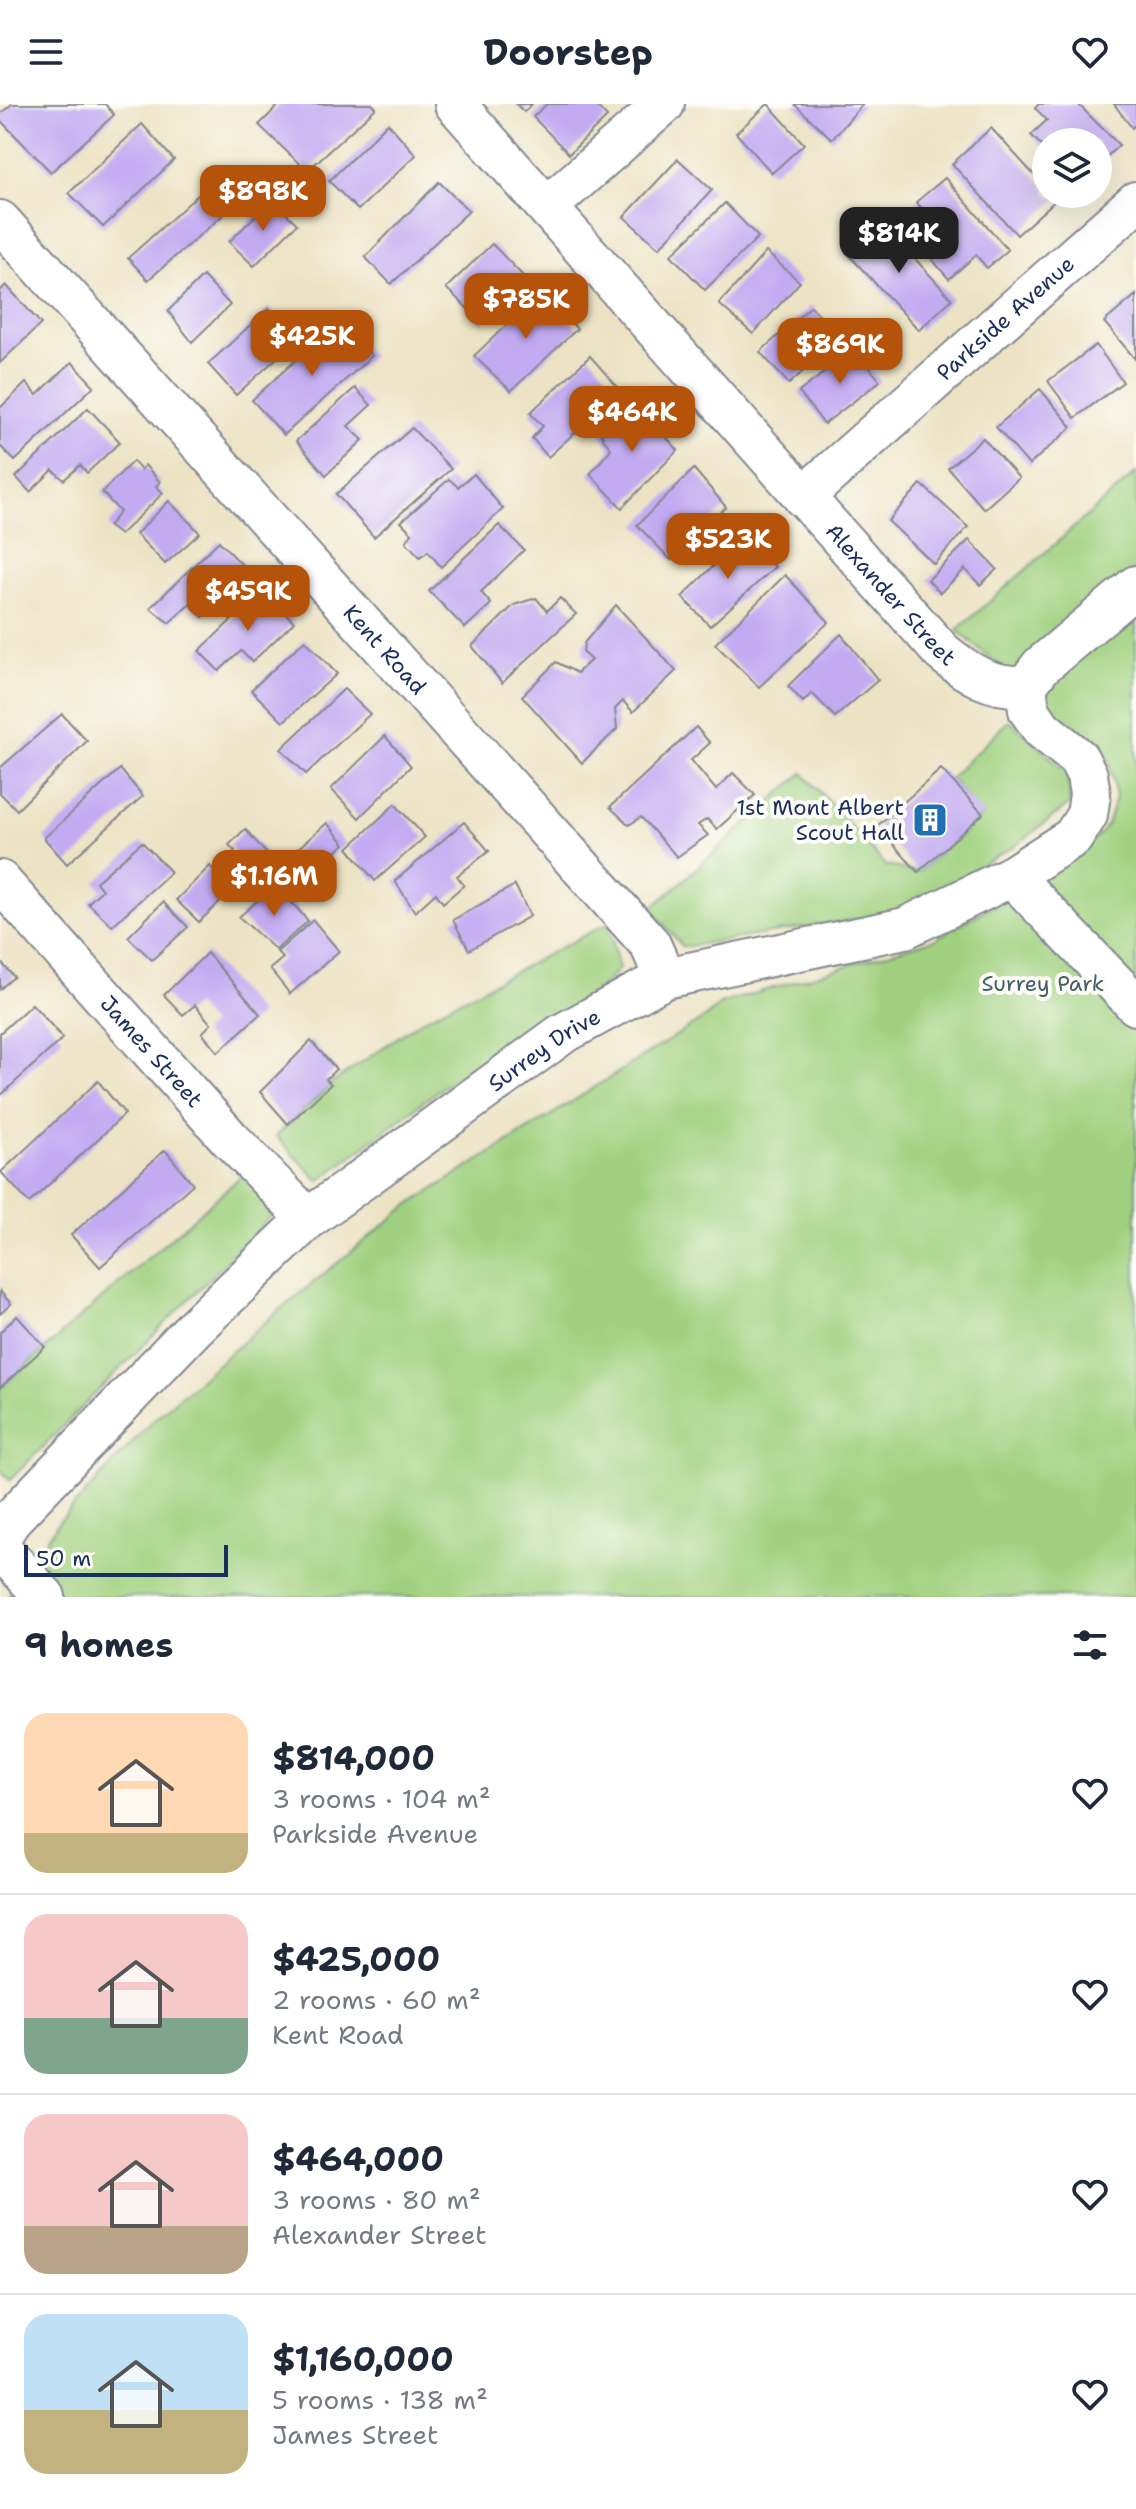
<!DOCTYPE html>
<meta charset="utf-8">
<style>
:root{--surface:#fff;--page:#f2f2f3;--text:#1f2937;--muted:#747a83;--line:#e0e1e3;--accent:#b45309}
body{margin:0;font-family:"Shantell Sans",sans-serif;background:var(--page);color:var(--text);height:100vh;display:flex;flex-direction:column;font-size:30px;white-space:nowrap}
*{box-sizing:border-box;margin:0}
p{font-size:26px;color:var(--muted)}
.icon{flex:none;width:44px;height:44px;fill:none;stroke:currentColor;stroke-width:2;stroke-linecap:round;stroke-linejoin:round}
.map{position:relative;height:1493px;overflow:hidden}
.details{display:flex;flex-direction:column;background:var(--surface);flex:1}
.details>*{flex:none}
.tools{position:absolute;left:1032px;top:24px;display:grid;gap:16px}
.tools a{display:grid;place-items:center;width:80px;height:80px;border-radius:50%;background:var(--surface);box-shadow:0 8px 32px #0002;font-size:40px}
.scale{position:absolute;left:24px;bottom:20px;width:204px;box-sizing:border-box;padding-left:8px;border:4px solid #1b2f5e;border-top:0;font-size:22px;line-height:28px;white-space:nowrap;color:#1b2f5e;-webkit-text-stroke:6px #fdfcf7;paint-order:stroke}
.price{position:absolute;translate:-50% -68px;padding:0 18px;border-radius:16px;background:var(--accent);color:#fff;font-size:26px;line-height:52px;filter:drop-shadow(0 2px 4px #0008)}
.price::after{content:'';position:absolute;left:50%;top:48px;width:24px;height:18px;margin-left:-12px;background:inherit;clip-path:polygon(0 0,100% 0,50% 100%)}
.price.active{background:#222;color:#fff}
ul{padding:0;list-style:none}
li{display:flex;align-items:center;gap:24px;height:200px;padding:0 24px}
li+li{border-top:2px solid var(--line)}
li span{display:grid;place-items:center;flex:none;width:224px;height:160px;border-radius:24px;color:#555}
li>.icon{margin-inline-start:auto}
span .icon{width:96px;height:96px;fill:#fffc;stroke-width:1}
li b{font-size:34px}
h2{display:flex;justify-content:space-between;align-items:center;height:96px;padding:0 24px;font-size:34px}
header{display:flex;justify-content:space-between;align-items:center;height:104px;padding:0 24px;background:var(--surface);font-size:36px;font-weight:700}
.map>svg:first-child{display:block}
.green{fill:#a1d180;stroke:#5e806f;stroke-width:2}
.building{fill:#c3abf2}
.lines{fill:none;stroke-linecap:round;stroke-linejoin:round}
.minor-casing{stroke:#848991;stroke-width:44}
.minor{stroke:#fff;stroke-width:40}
.labels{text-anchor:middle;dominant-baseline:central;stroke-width:8;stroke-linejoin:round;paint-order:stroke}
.street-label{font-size:22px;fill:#1b2f5e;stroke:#fdfcf7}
.poi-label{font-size:22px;fill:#1b2f5e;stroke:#fdfcf7;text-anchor:end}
.park-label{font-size:22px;fill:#436068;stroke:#fdfcf7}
</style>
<header><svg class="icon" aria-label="menu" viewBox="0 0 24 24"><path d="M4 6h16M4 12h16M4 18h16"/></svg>Doorstep<svg class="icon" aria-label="heart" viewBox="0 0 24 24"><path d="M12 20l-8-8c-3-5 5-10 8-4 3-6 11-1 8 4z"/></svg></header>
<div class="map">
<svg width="1136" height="1493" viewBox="0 0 1136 1493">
<rect width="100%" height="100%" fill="#fdfcf7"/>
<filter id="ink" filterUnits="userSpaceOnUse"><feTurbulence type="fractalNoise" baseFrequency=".0125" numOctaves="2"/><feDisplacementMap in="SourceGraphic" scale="16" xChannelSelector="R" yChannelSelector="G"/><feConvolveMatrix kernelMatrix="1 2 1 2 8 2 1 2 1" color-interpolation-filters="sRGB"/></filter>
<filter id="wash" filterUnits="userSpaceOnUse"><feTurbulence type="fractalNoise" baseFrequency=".006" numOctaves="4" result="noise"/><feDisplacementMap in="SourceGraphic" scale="32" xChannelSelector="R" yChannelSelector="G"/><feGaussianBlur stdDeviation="1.8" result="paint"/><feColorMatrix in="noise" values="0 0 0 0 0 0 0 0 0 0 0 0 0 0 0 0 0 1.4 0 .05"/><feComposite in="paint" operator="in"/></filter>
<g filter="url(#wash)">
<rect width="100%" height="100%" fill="#ede3c4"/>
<!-- green -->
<g class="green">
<polygon points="1136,369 1136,1493 8,1493 21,1466 30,1460 59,1418 152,1317 270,1214 406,1103 707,912 720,900 935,835 1084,748 1107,721 1116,693 1109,655 957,526"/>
<polygon points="1009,616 1068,669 1070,700 1015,742 896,809 683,843 651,805 803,669 886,762 918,768 982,711 950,674"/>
<polygon points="608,819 619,865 598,886 444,982 319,1077 276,1032 331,980 422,916"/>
<polygon points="247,1067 279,1104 10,1376 0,1365 0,1284"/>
</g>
<g id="blocks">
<!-- building -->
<g class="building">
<polygon points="12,0 105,0 114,11 51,68 0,16 0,10"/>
<polygon points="280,0 372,0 376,4 307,67 259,21"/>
<polygon points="516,0 532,0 524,8"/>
<polygon points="547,0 595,0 607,13 569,50 533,13"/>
<polygon points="768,0 804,40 772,69 736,29"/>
<polygon points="794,0 863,0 832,35"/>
<polygon points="1039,0 1078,0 1119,41 1098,61 1098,38 1046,38 1046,46 1031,31 1047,16 1035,4"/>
<polygon points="1114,0 1136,0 1136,20 1132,24"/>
<polygon points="388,19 416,51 358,106 329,77"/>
<polygon points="142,20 174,56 103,123 69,89"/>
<polygon points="991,24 1046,84 1046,90 1057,95 1017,131 952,60"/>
<polygon points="678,55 712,86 659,144 624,113"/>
<polygon points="945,74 1008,146 987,164 976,151 949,175 916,137 936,120 916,98"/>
<polygon points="439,78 469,107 391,180 365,153"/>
<polygon points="200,89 223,111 148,176 128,154"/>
<polygon points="272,95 297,120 254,162 229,138"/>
<polygon points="725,99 758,133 705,186 671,151"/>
<polygon points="879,116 952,195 919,226 846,148"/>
<polygon points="492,140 528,177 483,219 446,184"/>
<polygon points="766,148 800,178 753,230 719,200"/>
<polygon points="203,172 230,201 192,238 168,207"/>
<polygon points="6,181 41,220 0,259 0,187"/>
<polygon points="543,186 577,225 511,287 474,252"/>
<polygon points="1136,191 1136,256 1104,218"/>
<polygon points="811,202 840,234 789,280 760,248"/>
<polygon points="269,204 299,234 236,291 208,260"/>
<polygon points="339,217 372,252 284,331 252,296"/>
<polygon points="1096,241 1123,278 1075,314 1048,277"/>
<polygon points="855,245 880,277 824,320 799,288"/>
<polygon points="590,252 621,287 548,353 532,334 543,322 530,309"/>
<polygon points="72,258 94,282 15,357 0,342 0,304 26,279 37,291"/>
<polygon points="355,284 371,301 348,322 363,336 326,371 296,337"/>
<polygon points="1040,285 1072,323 1029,361 996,323"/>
<polygon points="632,296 678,346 622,404 590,370 611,345 601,331"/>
<polygon points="88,304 120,338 87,369 80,361 64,376 53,366 30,388 16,373"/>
<polygon points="412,324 451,365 374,433 336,390"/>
<polygon points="983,334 1019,374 984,405 948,364"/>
<polygon points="133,357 141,366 145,361 160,378 156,382 163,389 120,431 108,422 120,408 102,388"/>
<polygon points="694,365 726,403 671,456 637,421"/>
<polygon points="474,370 503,405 441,463 428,447 420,453 406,438 412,429 401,418 449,375 458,383"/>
<polygon points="921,380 968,423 934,460 888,417"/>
<polygon points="169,397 200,429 165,460 136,430"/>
<polygon points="499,421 524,446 481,488 491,500 465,524 429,487"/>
<polygon points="745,431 775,463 710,522 682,493"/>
<polygon points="969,436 997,465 980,481 965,465 940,489 928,476"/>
<polygon points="219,437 251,470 203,513 190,500 169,519 150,504"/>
<polygon points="785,471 829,518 759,583 715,540"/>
<polygon points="258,491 268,502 274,497 294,518 252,558 241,547 219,567 199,547"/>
<polygon points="536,494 547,507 560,494 576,510 502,579 472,542 514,501"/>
<polygon points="616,501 676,567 633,608 623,597 615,605 617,625 582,659 522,592 556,558 577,569 591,556 583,549 584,539"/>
<polygon points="841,530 878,576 835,613 812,589 803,598 788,582"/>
<polygon points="305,536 337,570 283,618 251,586"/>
<polygon points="344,585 370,610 306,670 281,645"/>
<polygon points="62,610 87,637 17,706 0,689 0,664"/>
<polygon points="696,623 710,639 691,656 716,686 733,669 755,691 717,725 707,715 698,721 708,731 677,753 641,713 629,721 610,703"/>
<polygon points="385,632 411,662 359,714 331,685"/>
<polygon points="120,665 143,692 67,760 44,734"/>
<polygon points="941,665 983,710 918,768 877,722"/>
<polygon points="395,700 425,733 375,777 348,744"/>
<polygon points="464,718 489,747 457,772 464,781 443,799 436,789 415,808 395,777"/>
<polygon points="327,719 345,740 295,783 282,767 291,759 287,754"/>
<polygon points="245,725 267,750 237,779 219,763 235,747 229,741"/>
<polygon points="142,738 171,768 112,822 88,799 102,786 96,778"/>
<polygon points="210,762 232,786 199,818 176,796"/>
<polygon points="276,780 308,817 276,846 239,813"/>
<polygon points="515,781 530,812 469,846 453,816"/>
<polygon points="163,798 188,823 152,856 128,833"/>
<polygon points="313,816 339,847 290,890 270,865 283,854 277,848"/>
<polygon points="207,849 260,910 218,948 202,929 211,920 195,901 183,911 164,891"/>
<polygon points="0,857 14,873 0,885"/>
<polygon points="32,900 63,934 0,992 0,929"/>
<polygon points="311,937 336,965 326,975 331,980 288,1020 260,988"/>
<polygon points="98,977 125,1010 29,1099 1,1068"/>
<polygon points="165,1046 193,1080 100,1163 71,1131"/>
<polygon points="0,1187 11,1200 0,1210"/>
<polygon points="17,1212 45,1243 0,1284 0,1228"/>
</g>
</g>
</g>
<g filter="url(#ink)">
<use href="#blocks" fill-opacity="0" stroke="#848991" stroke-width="2"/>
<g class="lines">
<defs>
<g id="minor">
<path id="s1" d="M455,0L942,548C969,570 991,584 1026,582"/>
<polyline points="547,103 664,0"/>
<path id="s2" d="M0,117L650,840L665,874"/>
<path id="s3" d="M803,393L1136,98"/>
<polyline points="1012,772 1136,901"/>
<path id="s4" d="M0,777L230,1035L308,1115"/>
<path id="s5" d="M0,1433L12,1414L195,1223L308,1115L562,930L665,874L905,824L1012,772L1073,733L1087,711L1090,690L1087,671L1078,654L1042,625L1029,606L1026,582L1041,562L1136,482"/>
<polyline points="0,1444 45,1493"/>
</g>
</defs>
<!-- minor casing -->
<use href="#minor" class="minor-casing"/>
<!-- minor -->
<use href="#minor" class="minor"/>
</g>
</g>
<!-- icons -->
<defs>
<symbol id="building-square" viewBox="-11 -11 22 22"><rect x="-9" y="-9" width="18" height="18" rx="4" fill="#1f6fb2" stroke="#fdfcf7"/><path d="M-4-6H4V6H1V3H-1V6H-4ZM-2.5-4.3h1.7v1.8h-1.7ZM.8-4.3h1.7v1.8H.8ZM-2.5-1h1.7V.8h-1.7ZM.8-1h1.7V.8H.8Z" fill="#fff"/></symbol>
</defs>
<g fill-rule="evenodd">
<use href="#building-square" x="910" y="696" width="40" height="40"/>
</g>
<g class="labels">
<!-- street labels -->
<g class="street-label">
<text stroke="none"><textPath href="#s3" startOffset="270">Parkside Avenue</textPath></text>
<text stroke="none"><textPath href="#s1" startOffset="656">Alexander Street</textPath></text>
<text stroke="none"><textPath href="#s2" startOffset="576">Kent Road</textPath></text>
<text stroke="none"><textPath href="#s5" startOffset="734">Surrey Drive</textPath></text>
<text stroke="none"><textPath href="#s4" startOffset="228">James Street</textPath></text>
</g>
<!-- poi labels -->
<g class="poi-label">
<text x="904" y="703">1st Mont Albert<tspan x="904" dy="25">Scout Hall</tspan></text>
</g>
<!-- park labels -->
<g class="park-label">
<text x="1043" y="879">Surrey Park</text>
</g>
</g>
</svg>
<div class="tools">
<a><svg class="icon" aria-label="layers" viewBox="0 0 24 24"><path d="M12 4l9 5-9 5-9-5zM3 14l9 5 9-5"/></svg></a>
</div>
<div class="scale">50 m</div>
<b class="price" style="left:263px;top:129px">$898K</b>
<b class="price active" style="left:899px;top:171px">$814K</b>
<b class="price" style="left:526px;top:237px">$785K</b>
<b class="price" style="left:312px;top:274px">$425K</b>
<b class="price" style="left:840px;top:282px">$869K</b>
<b class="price" style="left:632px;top:350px">$464K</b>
<b class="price" style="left:728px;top:477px">$523K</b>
<b class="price" style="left:248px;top:529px">$459K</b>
<b class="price" style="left:274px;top:814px">$1.16M</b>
</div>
<section class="details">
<h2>9 homes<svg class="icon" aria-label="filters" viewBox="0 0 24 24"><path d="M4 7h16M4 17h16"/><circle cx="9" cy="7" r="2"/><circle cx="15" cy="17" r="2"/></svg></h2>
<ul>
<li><span style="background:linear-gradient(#ffd9b3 75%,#c2b280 0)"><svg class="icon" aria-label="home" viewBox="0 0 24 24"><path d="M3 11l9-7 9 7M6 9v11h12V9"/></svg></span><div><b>$814,000</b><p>3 rooms · 104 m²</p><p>Parkside Avenue</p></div><svg class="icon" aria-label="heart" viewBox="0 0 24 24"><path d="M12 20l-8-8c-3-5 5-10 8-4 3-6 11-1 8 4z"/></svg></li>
<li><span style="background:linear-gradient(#f6c9c9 65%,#7fa58c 0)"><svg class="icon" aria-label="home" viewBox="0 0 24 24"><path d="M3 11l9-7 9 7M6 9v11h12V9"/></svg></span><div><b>$425,000</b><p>2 rooms · 60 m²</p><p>Kent Road</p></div><svg class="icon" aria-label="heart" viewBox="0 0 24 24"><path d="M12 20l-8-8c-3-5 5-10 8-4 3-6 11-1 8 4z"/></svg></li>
<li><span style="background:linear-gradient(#f6c9c9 70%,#b9a48a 0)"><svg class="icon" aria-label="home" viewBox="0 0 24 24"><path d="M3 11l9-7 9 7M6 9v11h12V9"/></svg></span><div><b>$464,000</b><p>3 rooms · 80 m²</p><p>Alexander Street</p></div><svg class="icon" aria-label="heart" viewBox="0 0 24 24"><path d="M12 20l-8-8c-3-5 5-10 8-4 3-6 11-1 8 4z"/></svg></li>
<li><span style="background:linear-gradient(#bfe0f5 60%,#c2b280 0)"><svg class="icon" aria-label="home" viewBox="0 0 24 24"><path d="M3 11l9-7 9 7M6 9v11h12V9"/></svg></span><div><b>$1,160,000</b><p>5 rooms · 138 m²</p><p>James Street</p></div><svg class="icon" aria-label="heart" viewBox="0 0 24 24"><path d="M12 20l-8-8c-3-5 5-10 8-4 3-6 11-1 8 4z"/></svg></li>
</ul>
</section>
